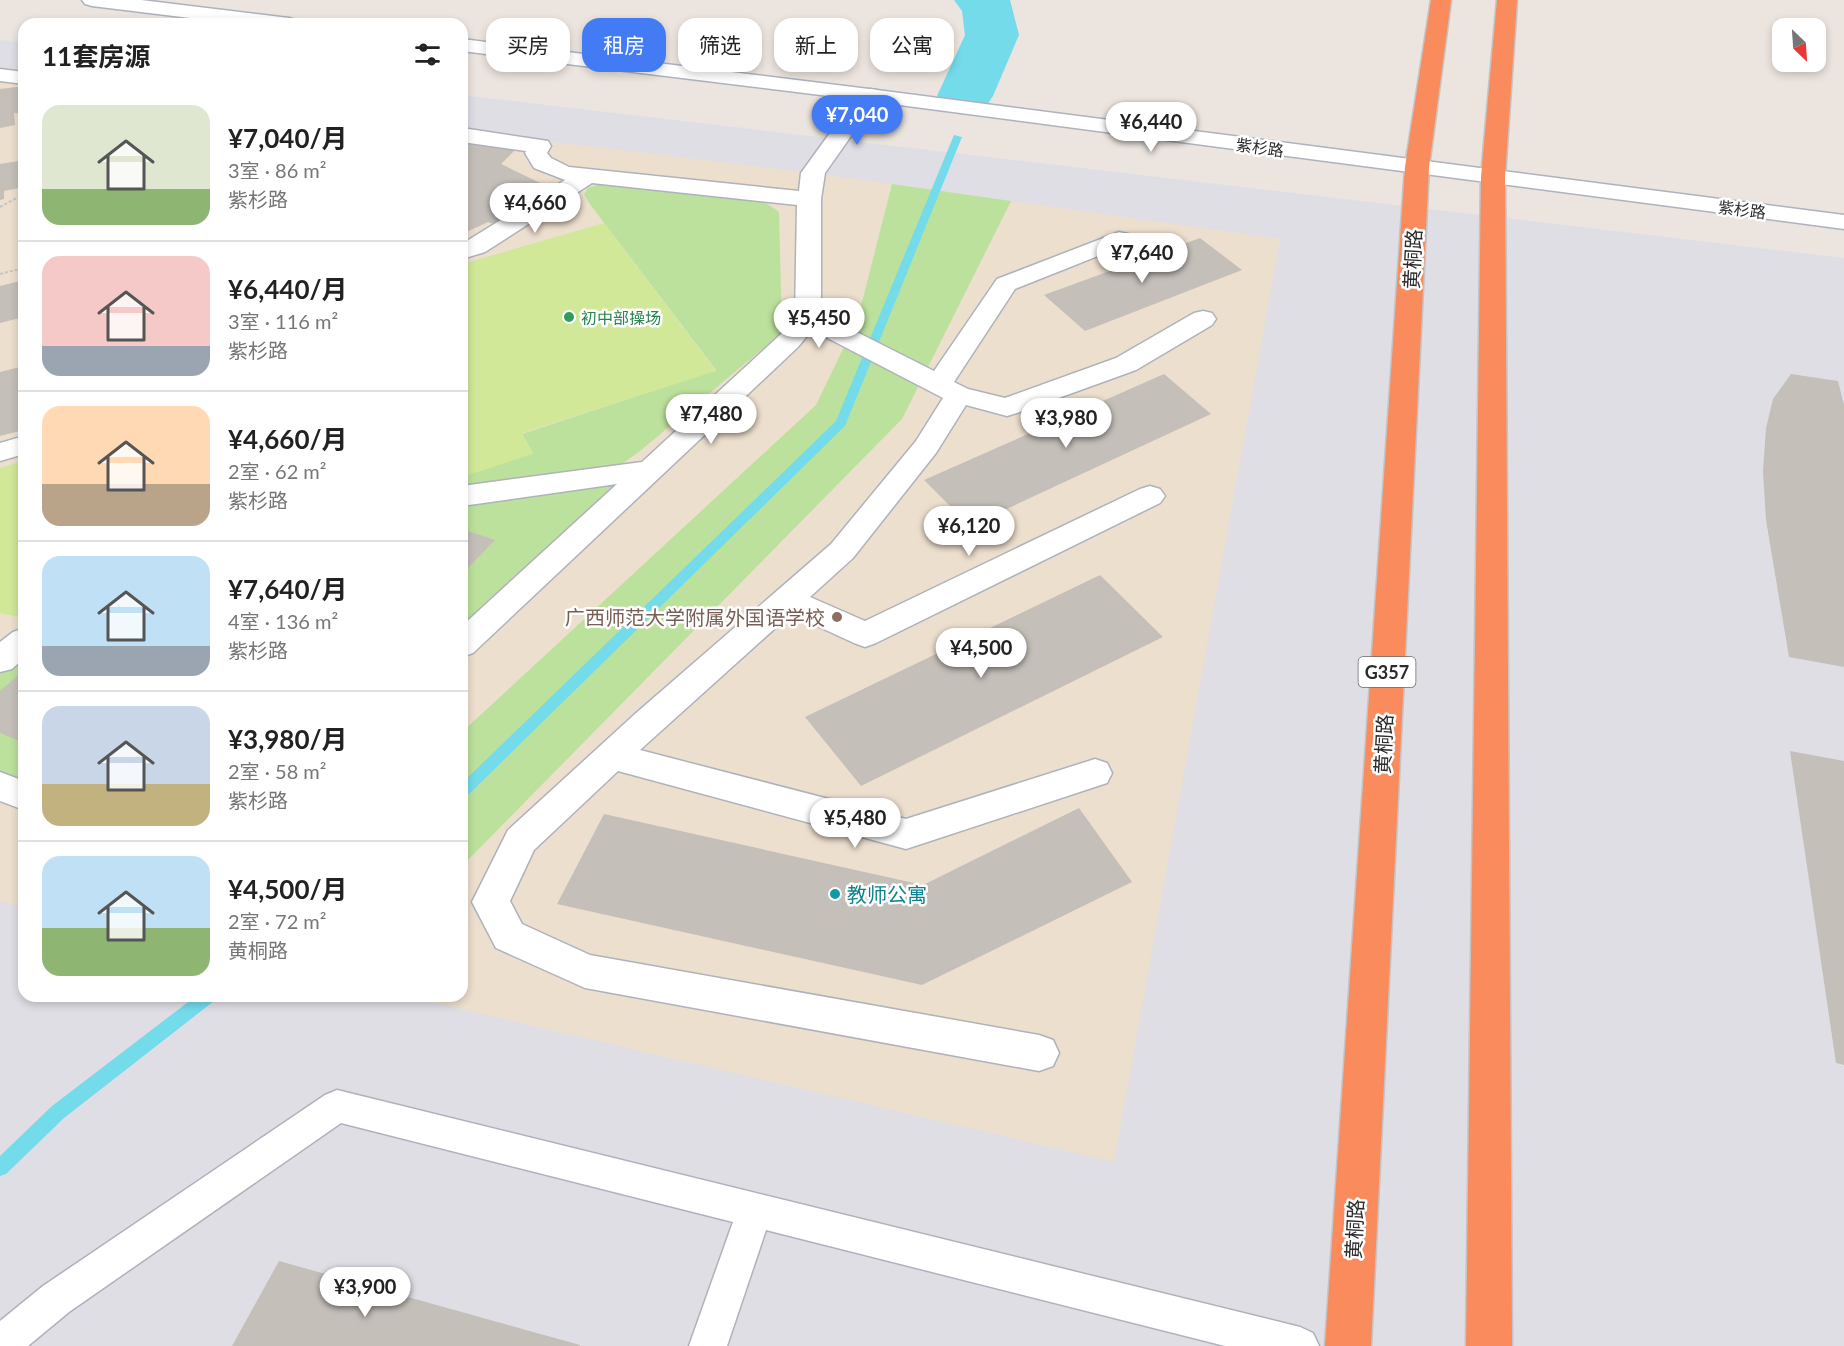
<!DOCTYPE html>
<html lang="zh">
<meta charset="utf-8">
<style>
:root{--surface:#fff;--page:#f2f2f2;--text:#222;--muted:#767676;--line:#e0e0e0;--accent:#437bf4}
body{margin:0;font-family:Lato,"Noto Sans SC",sans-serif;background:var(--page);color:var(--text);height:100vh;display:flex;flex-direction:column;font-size:22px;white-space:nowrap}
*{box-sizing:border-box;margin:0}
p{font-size:20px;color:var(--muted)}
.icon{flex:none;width:33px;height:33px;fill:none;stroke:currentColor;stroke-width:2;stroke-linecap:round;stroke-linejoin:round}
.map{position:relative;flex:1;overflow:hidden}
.drawer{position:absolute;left:18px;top:18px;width:450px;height:984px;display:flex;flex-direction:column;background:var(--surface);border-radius:18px;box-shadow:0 3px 9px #0003}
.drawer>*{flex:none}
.top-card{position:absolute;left:486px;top:18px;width:570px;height:54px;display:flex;gap:12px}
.needle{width:39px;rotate:155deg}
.tools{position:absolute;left:1772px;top:18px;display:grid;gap:12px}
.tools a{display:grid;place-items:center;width:54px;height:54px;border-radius:12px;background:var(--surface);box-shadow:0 3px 9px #0003;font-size:30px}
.price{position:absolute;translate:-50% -51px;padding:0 14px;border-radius:21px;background:#fff;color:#222;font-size:20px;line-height:39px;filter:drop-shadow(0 2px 3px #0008)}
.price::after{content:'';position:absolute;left:50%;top:36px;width:18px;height:14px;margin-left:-9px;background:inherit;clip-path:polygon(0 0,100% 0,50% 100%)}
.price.selected{background:var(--accent);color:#fff}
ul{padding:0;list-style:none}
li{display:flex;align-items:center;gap:18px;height:150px;padding:0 24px}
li+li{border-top:2px solid var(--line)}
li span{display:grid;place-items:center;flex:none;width:168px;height:120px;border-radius:18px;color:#555}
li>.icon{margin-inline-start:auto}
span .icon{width:72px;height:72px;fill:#fffc;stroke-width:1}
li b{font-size:26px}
h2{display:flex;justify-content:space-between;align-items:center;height:72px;padding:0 24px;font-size:26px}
.tag{padding:0 21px;border-radius:18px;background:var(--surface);box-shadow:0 3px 9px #0003;font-size:21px;line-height:54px}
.tag.selected{background:var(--accent);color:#fff}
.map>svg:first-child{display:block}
.industrial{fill:#dfdee5}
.education{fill:#eddfce}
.green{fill:#bce19c}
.pitch{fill:#d1e898}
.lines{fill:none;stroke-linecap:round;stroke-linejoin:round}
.stream{fill:#74dbeb;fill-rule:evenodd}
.river{fill:#74dbeb;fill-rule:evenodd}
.building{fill:#c5bfb9}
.lane-casing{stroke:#aeb2bb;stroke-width:3}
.street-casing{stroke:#aeb2bb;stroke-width:3}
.secondary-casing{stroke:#aeb2bb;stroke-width:3}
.highway-casing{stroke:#c4c4c4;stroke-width:3}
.path{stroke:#c4c4c4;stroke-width:2;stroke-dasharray:3 2;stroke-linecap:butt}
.lane{fill:#fff;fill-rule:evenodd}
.street{fill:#fff;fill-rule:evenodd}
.secondary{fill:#fff;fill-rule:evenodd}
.highway{fill:#f98b5c;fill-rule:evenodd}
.leisure-dot{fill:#2e9e5b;stroke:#fff;stroke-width:2}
.education-dot{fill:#8d6e63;stroke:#fff;stroke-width:2}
.culture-dot{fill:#0f9aa8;stroke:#fff;stroke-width:2}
.labels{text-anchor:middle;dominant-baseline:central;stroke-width:5;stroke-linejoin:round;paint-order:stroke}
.far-street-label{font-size:16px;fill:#2b2b2b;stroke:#fff}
.far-leisure-label{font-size:16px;fill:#27864d;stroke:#fff;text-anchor:start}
.shield{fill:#fff;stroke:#6b6b6b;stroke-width:1.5}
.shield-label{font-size:18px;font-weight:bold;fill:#2b2b2b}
.street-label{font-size:20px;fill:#2b2b2b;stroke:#fff}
.education-label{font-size:20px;fill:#785e54;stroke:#fff;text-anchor:end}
.culture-label{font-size:20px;fill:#0d838f;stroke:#fff;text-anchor:start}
</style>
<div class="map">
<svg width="1844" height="1346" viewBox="0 0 1844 1346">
<rect width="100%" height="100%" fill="#ece4de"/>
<!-- industrial -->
<polygon class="industrial" points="0,40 24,43 24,996 462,996 462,95 1844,258 1844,1346 0,1346"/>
<!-- education -->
<g class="education">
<polygon points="0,70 24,73 24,906 0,901"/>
<polygon points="462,131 813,173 1280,239 1114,1162 406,996 462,996"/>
</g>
<!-- green -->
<g class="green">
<polygon points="603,183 756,196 779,212 782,330 777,337 640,451 622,464 603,469 462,490 462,476 533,453 522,434 716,370 589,203 584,194 588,188"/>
<polygon points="892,184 1011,201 902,419 462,866 462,732 816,405 858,318"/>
<polygon points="651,470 462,645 462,496"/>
<polygon points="24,640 24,796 0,786 0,660"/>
</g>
<!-- pitch -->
<g class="pitch">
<polygon points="604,223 716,371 522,433 533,454 462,477 462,264"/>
<polygon points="24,461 24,618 0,613 0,468"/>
</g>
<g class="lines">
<!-- stream -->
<g class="stream">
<polygon points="954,135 962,137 845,426 467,796 462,798 462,783 836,421"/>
<polygon points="196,996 216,996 214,1001 64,1118 6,1174 0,1176 0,1156 52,1106"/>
</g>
<!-- river -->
<polygon class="river" points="954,0 1010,0 1019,35 993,96 985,108 965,113 945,108 937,96 965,35 962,11"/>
</g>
<!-- building -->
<g class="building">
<polygon points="24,86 24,114 14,113 15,125 0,128 0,89"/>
<polygon points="462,139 518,147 501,164 557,191 498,226 488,222 462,234"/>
<polygon points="24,160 24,187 4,191 4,199 0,200 0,164"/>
<polygon points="1200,238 1242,270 1085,331 1044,295"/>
<polygon points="24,280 24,317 0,323 0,286"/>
<polygon points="24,366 24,430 0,436 0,372"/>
<polygon points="1164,374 1211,414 970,526 924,480"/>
<polygon points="1791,374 1838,381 1844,405 1844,667 1789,657 1766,520 1763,471 1766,428 1773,399"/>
<polygon points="462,529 495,540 462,574"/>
<polygon points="1100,575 1163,637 861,786 805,717"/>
<polygon points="24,670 24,743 0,733 0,691"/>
<polygon points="1790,751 1844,761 1844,1065 1836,1063"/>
<polygon points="1079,808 1132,882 922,985 557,904 604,814 923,885"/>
<polygon points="279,1261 580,1345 580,1346 232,1346"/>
</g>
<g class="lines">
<defs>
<polygon id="lane" points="337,1090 1300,1327 1313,1333 1319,1346 1225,1346 766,1230 727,1346 689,1346 733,1222 341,1123 69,1312 28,1346 0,1346 0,1321 43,1286 325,1095"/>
<g id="street">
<polygon points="0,69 24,72 24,84 0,81"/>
<polygon points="869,89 877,90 880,95 825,173 821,199 821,314 934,371 997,279 1119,232 1128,234 1131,239 1128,244 1015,289 954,382 968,389 1005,398 1116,358 1194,313 1203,311 1212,313 1216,319 1212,325 1136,370 1017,413 1007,416 966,405 936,453 853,558 810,597 865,621 1140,489 1150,486 1160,489 1165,496 1160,503 876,643 865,647 854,643 791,614 640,750 906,819 1095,759 1107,763 1112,773 1107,783 906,849 618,771 534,850 510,901 522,924 590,955 1039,1035 1053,1040 1059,1053 1053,1066 1039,1071 585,988 496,948 472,902 508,830 635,714 831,544 916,441 943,398 812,330 798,347 473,653 462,657 462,626 617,484 462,506 462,486 642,462 780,335 795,317 797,205 592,183 485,252 462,259 462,244 565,180 534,168 525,153 526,151 462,142 462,128 548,141 551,146 547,153 551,158 569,167 799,191 801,173 861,90"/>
<polygon points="24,436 24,454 0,461 0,443"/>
<polygon points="24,628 24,658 12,669 0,672 0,642 13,632"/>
<polygon points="0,772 24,781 24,810 0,801"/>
</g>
<g id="secondary">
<polygon points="82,0 141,0 289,18 296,20 299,24 239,24 92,6 85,4"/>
<polygon points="462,39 869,89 1844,215 1844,229 869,101 462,51"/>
</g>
<g id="highway">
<polygon points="1431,0 1451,0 1429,167 1371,1346 1325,1346 1405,167"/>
<polygon points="1497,0 1517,0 1505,177 1512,1346 1466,1346 1481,177"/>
</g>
</defs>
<!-- lane casing -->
<use href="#lane" class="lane-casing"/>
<!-- street casing -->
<use href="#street" class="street-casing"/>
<!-- secondary casing -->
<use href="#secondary" class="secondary-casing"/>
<!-- highway casing -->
<use href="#highway" class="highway-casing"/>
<!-- path -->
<g class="path">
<polyline points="0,207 24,194"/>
<polyline points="0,274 24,268"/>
</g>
<!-- lane -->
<use href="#lane" class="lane"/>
<!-- street -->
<use href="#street" class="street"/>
<!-- secondary -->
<use href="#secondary" class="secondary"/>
<!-- highway -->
<use href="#highway" class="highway"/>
</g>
<!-- markers -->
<circle class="leisure-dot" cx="569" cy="317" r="6"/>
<circle class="education-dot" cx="837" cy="617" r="6"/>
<circle class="culture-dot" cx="835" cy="894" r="6"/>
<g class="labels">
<!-- far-street labels -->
<g class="far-street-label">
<text transform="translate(1260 147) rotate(8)">紫杉路</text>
<text transform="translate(1742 209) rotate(7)">紫杉路</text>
</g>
<!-- far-leisure labels -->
<g class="far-leisure-label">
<text x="581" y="317">初中部操场</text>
</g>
<!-- shield labels -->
<rect class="shield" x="1358.5" y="657" width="57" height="30" rx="4.5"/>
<g class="shield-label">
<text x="1387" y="672">G357</text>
</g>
<!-- street labels -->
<g class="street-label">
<text transform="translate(1412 259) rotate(-87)">黄桐路</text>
<text transform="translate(1383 744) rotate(-87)">黄桐路</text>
<text transform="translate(1354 1229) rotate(-87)">黄桐路</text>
</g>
<!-- education labels -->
<g class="education-label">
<text x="825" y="617">广西师范大学附属外国语学校</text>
</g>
<!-- culture labels -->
<g class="culture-label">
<text x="847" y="894">教师公寓</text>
</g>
</g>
</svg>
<div class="tools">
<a><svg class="needle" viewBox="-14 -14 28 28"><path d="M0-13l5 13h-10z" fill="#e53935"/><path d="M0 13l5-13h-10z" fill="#767676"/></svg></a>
</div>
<b class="price selected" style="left:857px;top:146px">¥7,040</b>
<b class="price" style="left:1151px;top:153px">¥6,440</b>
<b class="price" style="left:535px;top:234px">¥4,660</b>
<b class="price" style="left:1142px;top:284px">¥7,640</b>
<b class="price" style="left:819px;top:349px">¥5,450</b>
<b class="price" style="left:711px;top:445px">¥7,480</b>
<b class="price" style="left:1066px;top:449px">¥3,980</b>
<b class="price" style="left:969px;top:557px">¥6,120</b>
<b class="price" style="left:981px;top:679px">¥4,500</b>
<b class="price" style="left:855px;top:849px">¥5,480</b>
<b class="price" style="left:365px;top:1318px">¥3,900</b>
<div class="top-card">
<a class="tag">买房</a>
<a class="tag selected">租房</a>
<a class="tag">筛选</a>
<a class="tag">新上</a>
<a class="tag">公寓</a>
</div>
<section class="drawer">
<h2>11套房源<svg class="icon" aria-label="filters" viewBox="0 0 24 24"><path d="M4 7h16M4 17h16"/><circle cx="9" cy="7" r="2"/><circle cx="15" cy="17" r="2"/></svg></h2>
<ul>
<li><span style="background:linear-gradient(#dfe7d0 70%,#8fb573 0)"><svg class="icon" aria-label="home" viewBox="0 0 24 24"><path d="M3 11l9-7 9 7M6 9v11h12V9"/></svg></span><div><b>¥7,040/月</b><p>3室 · 86 m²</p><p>紫杉路</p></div></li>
<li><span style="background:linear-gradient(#f6c9c9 75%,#9aa5b1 0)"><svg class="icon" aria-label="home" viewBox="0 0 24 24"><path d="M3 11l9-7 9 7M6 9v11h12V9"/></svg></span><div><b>¥6,440/月</b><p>3室 · 116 m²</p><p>紫杉路</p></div></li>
<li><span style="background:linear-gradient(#ffd9b3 65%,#b9a48a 0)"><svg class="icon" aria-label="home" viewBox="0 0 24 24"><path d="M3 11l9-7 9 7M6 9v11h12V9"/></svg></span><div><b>¥4,660/月</b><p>2室 · 62 m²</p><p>紫杉路</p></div></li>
<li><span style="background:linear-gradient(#bfe0f5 75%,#9aa5b1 0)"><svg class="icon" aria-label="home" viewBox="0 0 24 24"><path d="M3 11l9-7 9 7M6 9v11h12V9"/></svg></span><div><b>¥7,640/月</b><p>4室 · 136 m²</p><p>紫杉路</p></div></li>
<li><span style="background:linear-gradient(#c9d6e8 65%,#c2b280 0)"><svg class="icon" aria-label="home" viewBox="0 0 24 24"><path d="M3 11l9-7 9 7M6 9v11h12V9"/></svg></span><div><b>¥3,980/月</b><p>2室 · 58 m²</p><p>紫杉路</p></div></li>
<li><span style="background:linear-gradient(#bfe0f5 60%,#8fb573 0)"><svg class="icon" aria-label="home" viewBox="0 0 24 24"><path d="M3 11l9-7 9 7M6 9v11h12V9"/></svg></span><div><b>¥4,500/月</b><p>2室 · 72 m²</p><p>黄桐路</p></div></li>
</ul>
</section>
</div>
